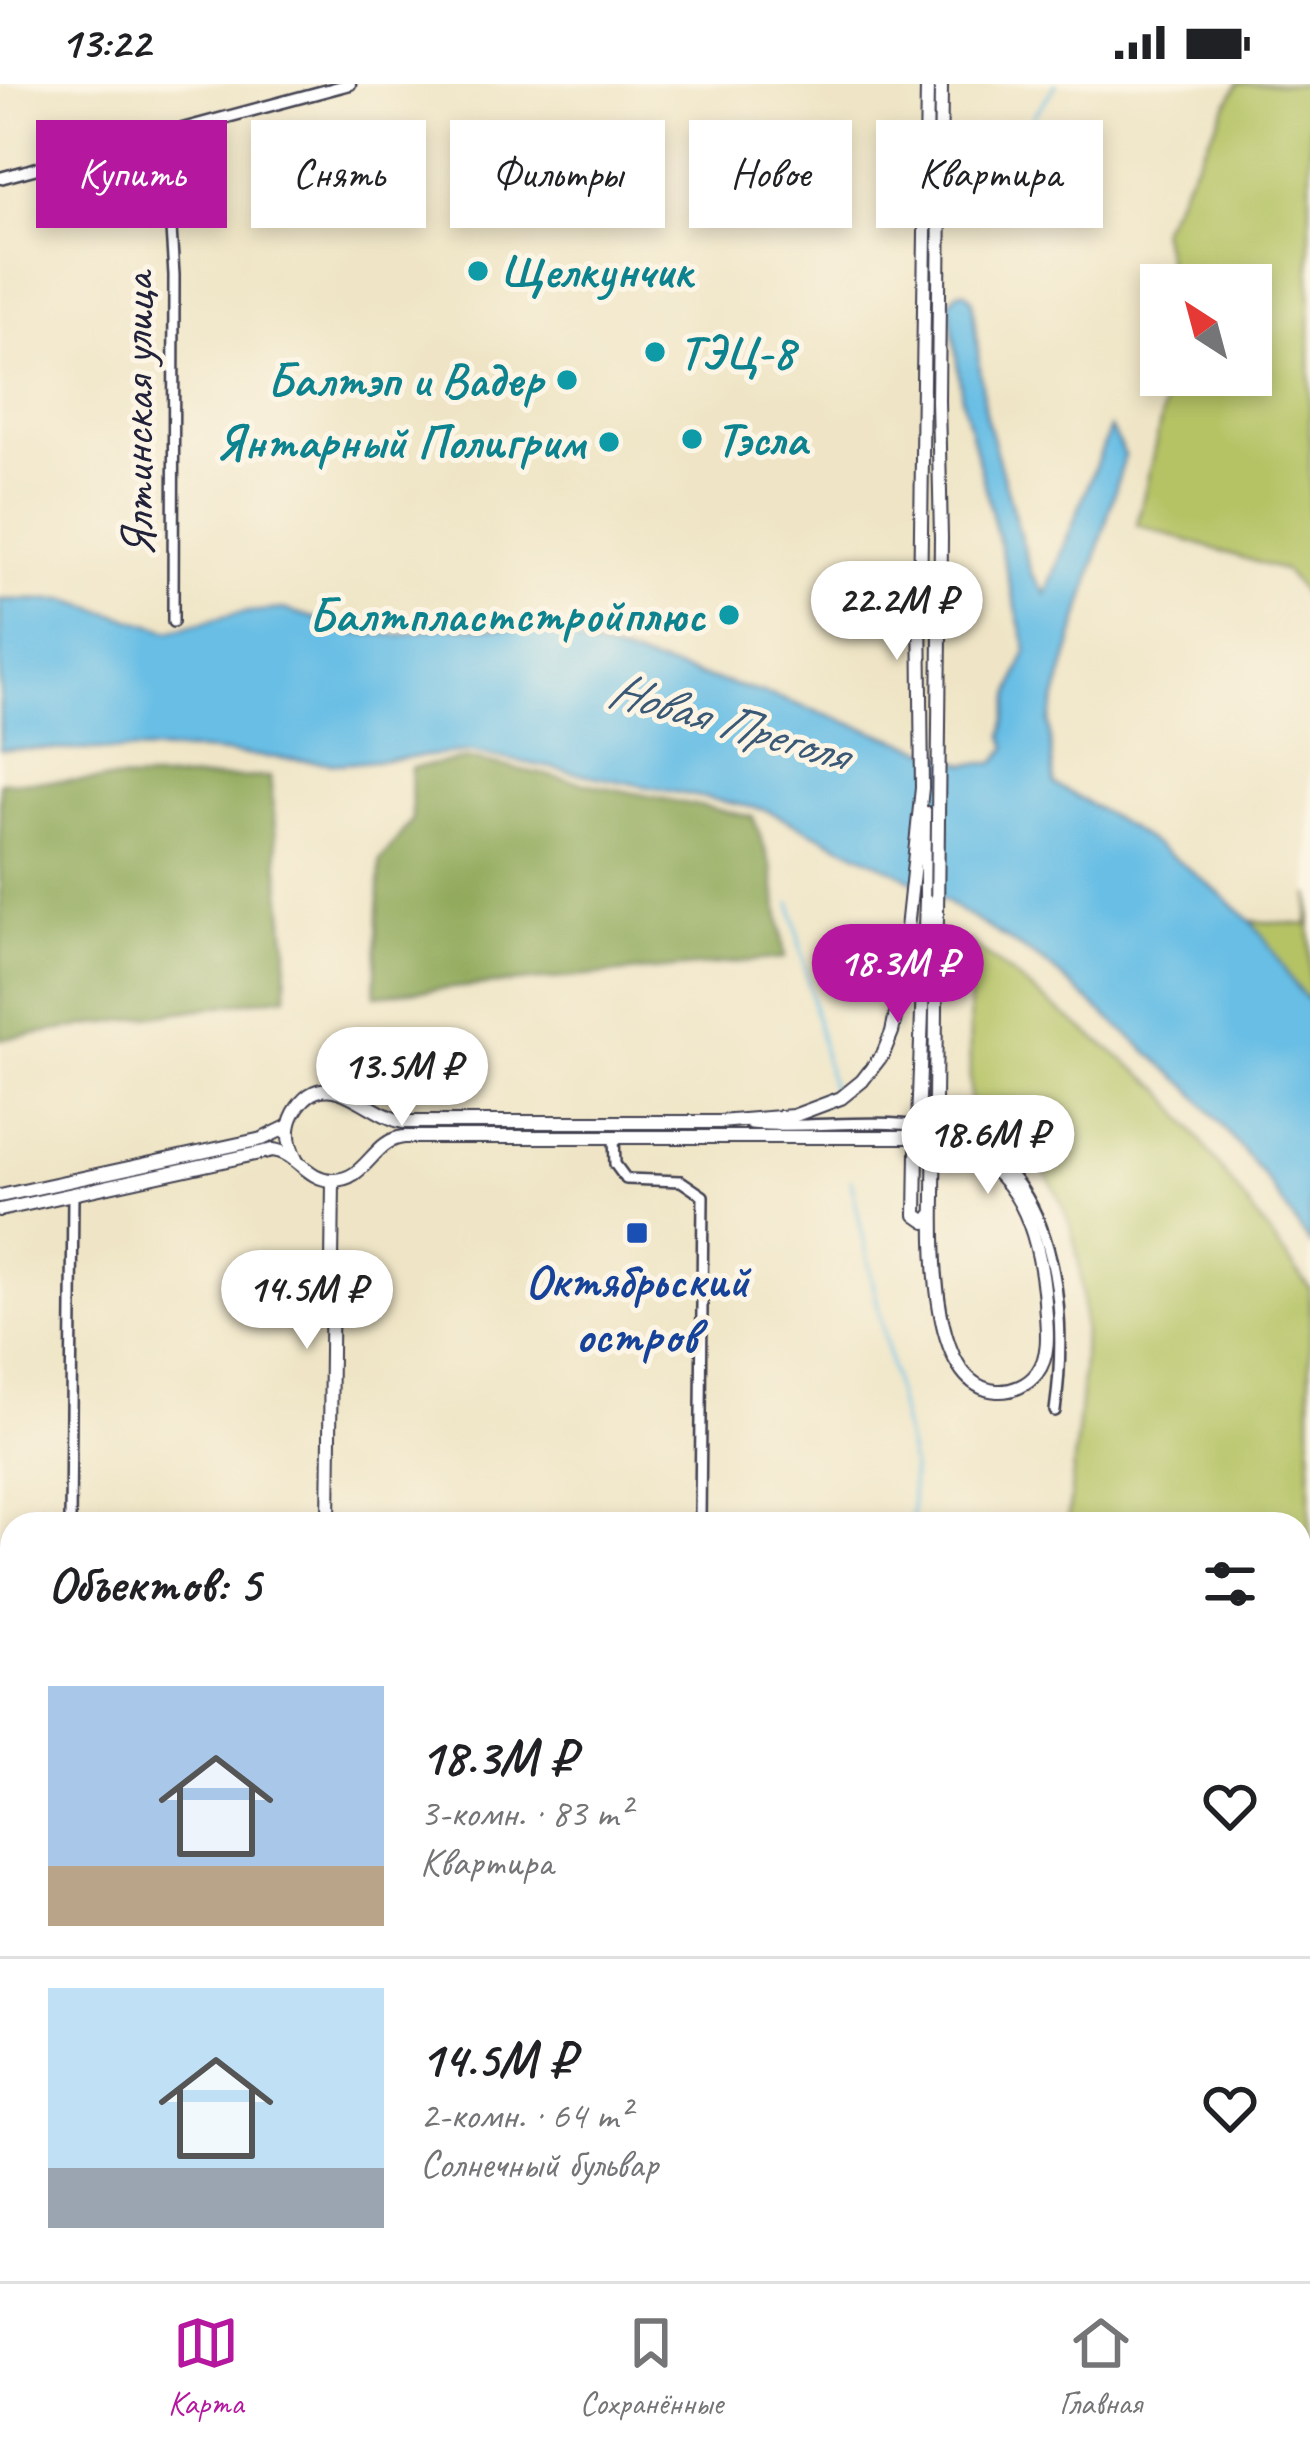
<!DOCTYPE html>
<html lang="ru">
<meta charset="utf-8">
<style>
:root{--surface:#fff;--page:#f6f6f6;--text:#202124;--muted:#757577;--line:#e0e0e0;--accent:#b5179e}
body{margin:0;font-family:Caveat,sans-serif;background:var(--page);color:var(--text);height:100vh;display:flex;flex-direction:column;font-size:45px;white-space:nowrap}
*{box-sizing:border-box;margin:0}
p{font-size:39px;color:var(--muted)}
.icon{flex:none;width:66px;height:66px;fill:none;stroke:currentColor;stroke-width:2;stroke-linecap:round;stroke-linejoin:round}
.map{position:relative;flex:1;overflow:hidden}
.side{position:absolute;left:0px;top:1428px;width:1311px;height:771px;display:flex;flex-direction:column;background:var(--surface);border-radius:36px 36px 0 0;box-shadow:0 6px 18px #0003}
.side>*{flex:none}
.banner{position:absolute;left:36px;top:36px;width:1239px;height:108px;display:flex;gap:24px}
.needle{width:78px;rotate:324deg}
.controls{position:absolute;left:1140px;top:180px;display:grid;gap:24px}
.controls a{display:grid;place-items:center;width:132px;height:132px;border-radius:0px;background:var(--surface);box-shadow:0 6px 18px #0003;font-size:60px}
.price{position:absolute;translate:-50% -102px;padding:0 27px;border-radius:42px;background:#fff;color:#222;font-size:39px;line-height:78px;filter:drop-shadow(0 3px 6px #0008)}
.price::after{content:'';position:absolute;left:50%;top:72px;width:36px;height:27px;margin-left:-18px;background:inherit;clip-path:polygon(0 0,100% 0,50% 100%)}
.price.on{background:var(--accent);color:#fff}
ul{padding:0;list-style:none}
li{display:flex;align-items:center;gap:36px;height:300px;padding:0 48px}
li+li{border-top:3px solid var(--line)}
li span{display:grid;place-items:center;flex:none;width:336px;height:240px;border-radius:0px;color:#555}
li>.icon{margin-inline-start:auto}
span .icon{width:144px;height:144px;fill:#fffc;stroke-width:1}
li b{font-size:51px}
h2{display:flex;justify-content:space-between;align-items:center;height:144px;padding:0 48px;font-size:51px}
.tag{padding:0 42px;border-radius:0px;background:var(--surface);box-shadow:0 6px 18px #0003;font-size:42px;line-height:108px}
.tag.on{background:var(--accent);color:#fff}
.status{display:flex;justify-content:space-between;align-items:center;height:84px;padding:0 60px;background:var(--surface);direction:ltr}
.status svg{height:33px;fill:currentColor}
.menu{display:flex;justify-content:space-around;align-items:center;height:168px;border-top:3px solid var(--line);background:var(--surface);font-size:33px;color:var(--muted)}
.menu a{display:grid;justify-items:center;gap:6px}
.menu .on{color:var(--accent)}
.map>svg:first-child{display:block}
.green{fill:#b5c365;stroke:#6c7250;stroke-width:3}
.forest{fill:#90a95a;stroke:#59664a;stroke-width:3}
.water{fill:#68bee5;stroke:#457090;stroke-width:3}
.lines{fill:none;stroke-linecap:round;stroke-linejoin:round}
.stream{stroke:#68bee5;stroke-width:3}
.minor-casing{stroke:#413f50;stroke-width:14}
.tertiary-casing{stroke:#413f50;stroke-width:15}
.secondary-casing{stroke:#413f50;stroke-width:16}
.minor{stroke:#fff;stroke-width:9}
.tertiary{stroke:#fff;stroke-width:10}
.secondary{stroke:#fff;stroke-width:12}
.secondary-bridge-casing{stroke:#413f50;stroke-width:16;stroke-linecap:butt}
.secondary-bridge{stroke:#fff;stroke-width:12}
.culture-dot{fill:#0f9aa8;stroke:#fcf5e5;stroke-width:4.5}
.transit-dot{fill:#1a4fb4;stroke:#fcf5e5;stroke-width:4.5}
.labels{text-anchor:middle;dominant-baseline:central;stroke-width:10;stroke-linejoin:round;paint-order:stroke}
.culture-label{font-size:48px;font-weight:bold;fill:#0d838f;stroke:#fcf5e5;text-anchor:start}
.street-label{font-size:48px;fill:#22223b;stroke:#fcf5e5}
.transit-label{font-size:48px;font-weight:bold;fill:#164399;stroke:#fcf5e5}
.water-label{font-size:51px;font-style:italic;fill:#3a5976;stroke:#fcf5e5}
</style>
<div class="status"><b>13:22</b><svg viewBox="0 0 49 12"><path d="M0 12V9h3v3zM5 12V6h3v6zM10 12V3h3v9zM15 12V0h3v12zM26 1h20v11H26zM47 4h2v5h-2z"/></svg></div>
<div class="map">
<svg width="1310" height="2197" viewBox="0 0 1310 2197">
<rect width="100%" height="100%" fill="#fcf5e5"/>
<filter id="ink" filterUnits="userSpaceOnUse"><feTurbulence type="fractalNoise" baseFrequency=".00833" numOctaves="2"/><feDisplacementMap in="SourceGraphic" scale="24" xChannelSelector="R" yChannelSelector="G"/><feConvolveMatrix kernelMatrix="1 2 1 2 8 2 1 2 1" color-interpolation-filters="sRGB"/></filter>
<filter id="wash" filterUnits="userSpaceOnUse"><feTurbulence type="fractalNoise" baseFrequency=".004" numOctaves="4" result="noise"/><feDisplacementMap in="SourceGraphic" scale="48" xChannelSelector="R" yChannelSelector="G"/><feGaussianBlur stdDeviation="2.7" result="paint"/><feColorMatrix in="noise" values="0 0 0 0 0 0 0 0 0 0 0 0 0 0 0 0 0 1.4 0 .05"/><feComposite in="paint" operator="in"/></filter>
<g filter="url(#wash)">
<rect width="100%" height="100%" fill="#efe5c6"/>
<!-- green -->
<g class="green">
<polygon points="1238,0 1310,0 1310,518 1285,487 1137,441 1171,291 1251,291 1251,201 1172,201 1160,145"/>
<polygon points="1310,810 1310,918 1298,907 1251,837 1308,841"/>
<path d="M969,858L1162,1005L1310,1205V2099L1299,2096V1440H1068C1078,1303 1129,1100 970,1028Z"/>
<polygon points="12,1539 12,1932 4,1942 0,1939 0,1540"/>
</g>
<!-- forest -->
<g class="forest">
<polygon points="468,675 753,733 772,784 785,874 375,911 380,777 412,736 411,684"/>
<polygon points="270,693 287,867 286,912 0,955 0,698"/>
</g>
<!-- water -->
<g class="water">
<path d="M964,207L972,215L985,329L1031,489L1046,510L1110,344L1125,371L1049,639L1054,700C1123,738 1191,780 1248,835C1273,858 1284,894 1310,918V1160L1264,1092L1191,1005L1045,879L903,791L766,726L470,668L341,680L204,667L0,665V516H67L170,547L240,529L283,525L338,541L352,549L400,551L442,543L531,545L770,611L966,680L995,679L1007,664L1003,652L1012,607L1027,566L962,314L949,218L958,208Z"/>
<polygon points="1299,2118 1310,2121 1310,2197 1068,2197 1069,2187 1299,2187"/>
</g>
<g class="lines">
<!-- stream -->
<g class="stream">
<polyline points="1025,45 1056,0"/>
<polyline points="791,819 832,1007"/>
<polyline points="851,1096 912,1382 912,1440"/>
</g>
</g>
</g>
<g filter="url(#ink)">
<g class="lines">
<defs>
<g id="minor">
<polyline points="165,52 174,191 173,538"/>
<path d="M751,1040C808,1045 868,1034 925,1043C1056,1066 1070,1218 1055,1327"/>
<polyline points="614,1053 615,1080 626,1095 681,1097 703,1112 700,1440"/>
<polyline points="329,1439 480,1440"/>
<polyline points="70,1440 73,1110"/>
<polyline points="0,1482 12,1480"/>
</g>
<polyline id="tertiary" points="0,94 350,0"/>
<g id="secondary">
<polyline points="941,454 938,317 941,0"/>
<polyline points="926,729 926,816"/>
<polyline points="917,1069 916,1131 926,1138 933,1130"/>
<path d="M296,1075C288,1060 286,1044 294,1029C325,974 368,1032 404,1038H719L793,1032L841,1014L862,997L883,970L892,948L900,910L922,704L920,521L927,0"/>
<polyline points="0,1112 262,1055 289,1042"/>
<path d="M0,1126L273,1066C297,1069 306,1095 332,1096C367,1097 372,1056 404,1053H926C1014,1073 1038,1135 1045,1217C1046,1240 1052,1269 1037,1289C1028,1301 1012,1308 997,1307C930,1303 933,1160 934,1112"/>
<polyline points="321,1440 329,1439 333,1096"/>
<polyline points="0,2004 12,1998"/>
</g>
</defs>
<!-- minor casing -->
<use href="#minor" class="minor-casing"/>
<!-- tertiary casing -->
<use href="#tertiary" class="tertiary-casing"/>
<!-- secondary casing -->
<use href="#secondary" class="secondary-casing"/>
<!-- minor -->
<use href="#minor" class="minor"/>
<!-- tertiary -->
<use href="#tertiary" class="tertiary"/>
<!-- secondary -->
<use href="#secondary" class="secondary"/>
<defs>
<g id="secondary-bridge">
<polyline points="917,1069 926,816"/>
<polyline points="934,1112 941,454"/>
</g>
</defs>
<!-- secondary-bridge casing -->
<use href="#secondary-bridge" class="secondary-bridge-casing"/>
<!-- secondary-bridge -->
<use href="#secondary-bridge" class="secondary-bridge"/>
</g>
</g>
<!-- markers -->
<g class="culture-dot">
<circle cx="478" cy="187" r="12"/>
<circle cx="655" cy="268" r="12"/>
<circle cx="567" cy="296" r="12"/>
<circle cx="692" cy="355" r="12"/>
<circle cx="609" cy="358" r="12"/>
<circle cx="729" cy="531" r="12"/>
</g>
<rect class="transit-dot" x="625" y="1137" width="24" height="24" rx="6"/>
<g class="labels">
<!-- culture labels -->
<g class="culture-label">
<text x="502" y="187">Щелкунчик</text>
<text x="679" y="268">ТЭЦ-8</text>
<text x="543" y="296" text-anchor="end">Балтэп и Вадер</text>
<text x="716" y="355">Тэсла</text>
<text x="585" y="358" text-anchor="end">Янтарный Полигрим</text>
<text x="705" y="531" text-anchor="end">Балтпластстройплюс</text>
</g>
<!-- street labels -->
<g class="street-label">
<text transform="translate(137 331) rotate(-90)">Ялтинская улица</text>
</g>
<!-- transit labels -->
<g class="transit-label">
<text x="637" y="1197">Октябрьский<tspan x="637" dy="55">остров</tspan></text>
</g>
<!-- water labels -->
<g class="water-label">
<text transform="translate(728 637) rotate(16)">Новая Преголя</text>
</g>
</g>
</svg>
<div class="controls">
<a><svg class="needle" viewBox="-14 -14 28 28"><path d="M0-13l5 13h-10z" fill="#e53935"/><path d="M0 13l5-13h-10z" fill="#757577"/></svg></a>
</div>
<b class="price" style="left:897px;top:579px">22.2M ₽</b>
<b class="price on" style="left:898px;top:942px">18.3M ₽</b>
<b class="price" style="left:402px;top:1045px">13.5M ₽</b>
<b class="price" style="left:988px;top:1113px">18.6M ₽</b>
<b class="price" style="left:307px;top:1268px">14.5M ₽</b>
<div class="banner">
<a class="tag on">Купить</a>
<a class="tag">Снять</a>
<a class="tag">Фильтры</a>
<a class="tag">Новое</a>
<a class="tag">Квартира</a>
</div>
<section class="side">
<h2>Объектов: 5<svg class="icon" aria-label="filters" viewBox="0 0 24 24"><path d="M4 7h16M4 17h16"/><circle cx="9" cy="7" r="2"/><circle cx="15" cy="17" r="2"/></svg></h2>
<ul>
<li><span style="background:linear-gradient(#a9c7e8 75%,#b9a48a 0)"><svg class="icon" aria-label="home" viewBox="0 0 24 24"><path d="M3 11l9-7 9 7M6 9v11h12V9"/></svg></span><div><b>18.3M ₽</b><p>3-комн. · 83 m²</p><p>Квартира</p></div><svg class="icon" aria-label="heart" viewBox="0 0 24 24"><path d="M12 20l-8-8c-3-5 5-10 8-4 3-6 11-1 8 4z"/></svg></li>
<li><span style="background:linear-gradient(#bfe0f5 75%,#9aa5b1 0)"><svg class="icon" aria-label="home" viewBox="0 0 24 24"><path d="M3 11l9-7 9 7M6 9v11h12V9"/></svg></span><div><b>14.5M ₽</b><p>2-комн. · 64 m²</p><p>Солнечный бульвар</p></div><svg class="icon" aria-label="heart" viewBox="0 0 24 24"><path d="M12 20l-8-8c-3-5 5-10 8-4 3-6 11-1 8 4z"/></svg></li>
</ul>
</section>
</div>
<nav class="menu">
<a class="on"><svg class="icon" aria-label="map" viewBox="0 0 24 24"><path d="M3 6l6-2 6 2 6-2v14l-6 2-6-2-6 2zM9 4v14M15 6v14"/></svg>Карта</a>
<a><svg class="icon" aria-label="saved" viewBox="0 0 24 24"><path d="M7 4h10v16l-5-4-5 4z"/></svg>Сохранённые</a>
<a><svg class="icon" aria-label="home" viewBox="0 0 24 24"><path d="M3 11l9-7 9 7M6 9v11h12V9"/></svg>Главная</a>
</nav>
